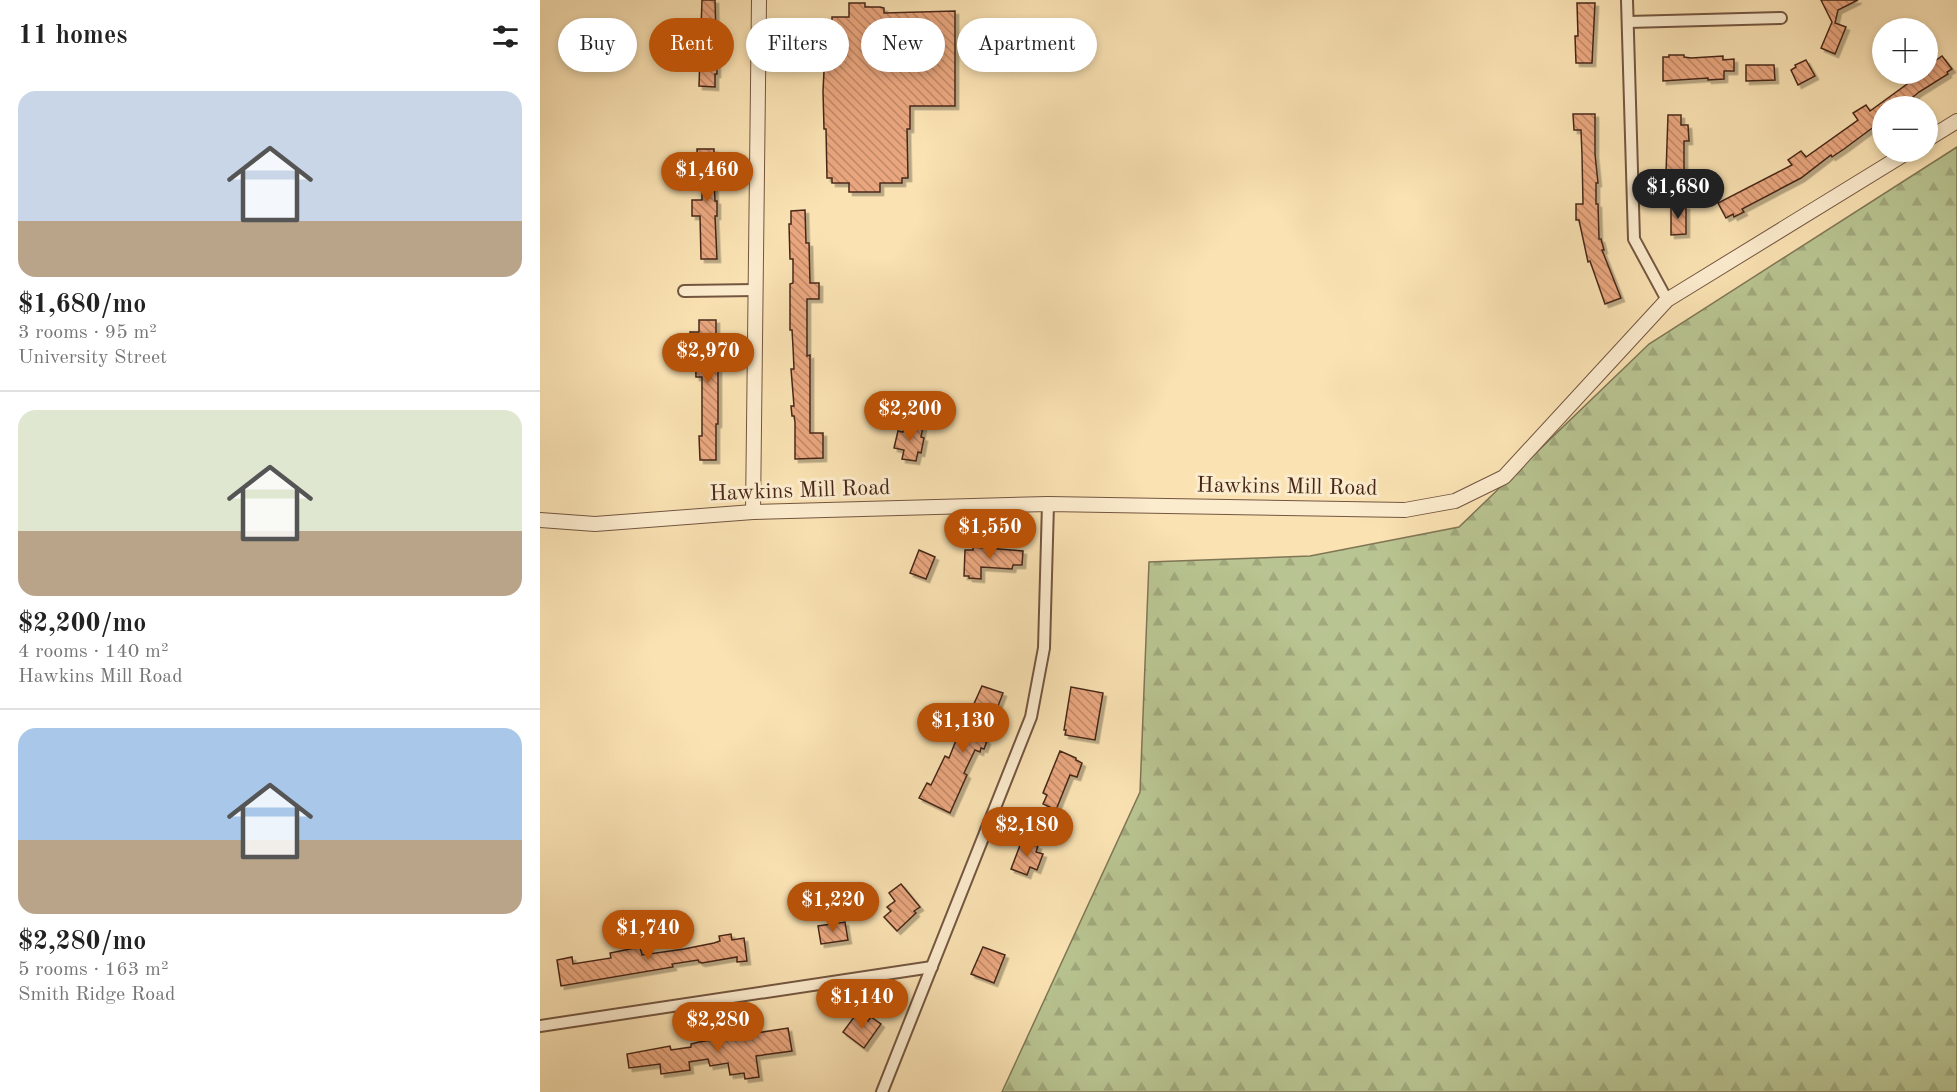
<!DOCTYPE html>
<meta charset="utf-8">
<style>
:root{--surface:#fff;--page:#f6f6f6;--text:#222;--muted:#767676;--line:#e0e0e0;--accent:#b45309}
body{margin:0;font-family:"Old Standard TT",serif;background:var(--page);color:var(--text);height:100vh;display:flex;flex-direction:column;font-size:22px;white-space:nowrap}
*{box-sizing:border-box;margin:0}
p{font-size:20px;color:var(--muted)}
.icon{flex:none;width:33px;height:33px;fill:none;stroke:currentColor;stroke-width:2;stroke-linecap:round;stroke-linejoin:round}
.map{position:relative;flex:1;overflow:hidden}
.details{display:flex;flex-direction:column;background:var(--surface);width:540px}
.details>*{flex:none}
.hud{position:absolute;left:18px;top:18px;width:570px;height:54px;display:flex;gap:12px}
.tools{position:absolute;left:1332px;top:18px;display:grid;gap:12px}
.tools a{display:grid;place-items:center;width:66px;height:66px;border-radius:50%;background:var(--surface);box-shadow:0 3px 9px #0003;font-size:30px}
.price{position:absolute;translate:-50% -51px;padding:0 14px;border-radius:21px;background:var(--accent);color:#fff;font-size:20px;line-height:39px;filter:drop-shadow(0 2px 3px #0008)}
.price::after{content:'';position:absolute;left:50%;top:36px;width:18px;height:14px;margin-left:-9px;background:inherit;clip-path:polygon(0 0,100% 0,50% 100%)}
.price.current{background:#222;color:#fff}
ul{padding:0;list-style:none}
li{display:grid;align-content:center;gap:12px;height:318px;padding:0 18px}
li+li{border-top:2px solid var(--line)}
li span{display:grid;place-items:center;height:186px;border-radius:18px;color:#555}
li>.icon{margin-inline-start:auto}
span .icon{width:108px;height:108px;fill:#fffc;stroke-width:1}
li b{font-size:26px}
h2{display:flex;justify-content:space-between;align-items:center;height:72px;padding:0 18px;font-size:26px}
.tag{padding:0 21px;border-radius:27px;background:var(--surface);box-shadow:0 3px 9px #0003;font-size:21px;line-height:54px}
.tag.current{background:var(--accent);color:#fff}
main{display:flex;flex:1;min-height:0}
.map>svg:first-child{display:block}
.forest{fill:url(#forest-firs);stroke:#807655;stroke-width:1.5}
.building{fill:url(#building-back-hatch);stroke:#472719;stroke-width:1.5;filter:url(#shadow)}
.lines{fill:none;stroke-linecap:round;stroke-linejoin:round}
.minor-casing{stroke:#745640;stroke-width:14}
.tertiary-casing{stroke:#745640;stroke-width:16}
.minor{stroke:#fcecce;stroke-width:10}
.tertiary{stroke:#fcecce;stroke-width:14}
.labels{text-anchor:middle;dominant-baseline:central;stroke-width:6;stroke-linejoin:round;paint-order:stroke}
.street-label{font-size:22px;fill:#472719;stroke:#fcecce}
</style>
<main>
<section class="details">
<h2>11 homes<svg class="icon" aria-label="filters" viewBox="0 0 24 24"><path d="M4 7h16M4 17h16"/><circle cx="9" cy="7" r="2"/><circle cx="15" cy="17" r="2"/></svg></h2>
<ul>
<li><span style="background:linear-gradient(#c9d6e8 70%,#b9a48a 0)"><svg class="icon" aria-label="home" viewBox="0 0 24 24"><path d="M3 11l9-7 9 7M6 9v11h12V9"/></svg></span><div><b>$1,680/mo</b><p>3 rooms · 95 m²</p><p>University Street</p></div></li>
<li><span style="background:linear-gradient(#dfe7d0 65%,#b9a48a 0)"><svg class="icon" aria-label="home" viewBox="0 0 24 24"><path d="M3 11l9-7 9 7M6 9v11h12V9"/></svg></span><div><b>$2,200/mo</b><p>4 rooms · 140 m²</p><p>Hawkins Mill Road</p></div></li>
<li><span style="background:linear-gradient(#a9c7e8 60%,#b9a48a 0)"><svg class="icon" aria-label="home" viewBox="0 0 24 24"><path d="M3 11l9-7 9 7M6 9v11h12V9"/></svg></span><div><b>$2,280/mo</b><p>5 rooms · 163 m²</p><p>Smith Ridge Road</p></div></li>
</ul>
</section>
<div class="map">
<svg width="1417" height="1092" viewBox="0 0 1417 1092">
<defs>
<pattern id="forest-firs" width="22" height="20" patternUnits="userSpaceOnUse" patternTransform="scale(1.5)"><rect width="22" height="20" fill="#b8c491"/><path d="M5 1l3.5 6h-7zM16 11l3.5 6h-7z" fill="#a0a87c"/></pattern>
<pattern id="building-back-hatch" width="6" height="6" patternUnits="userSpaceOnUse" patternTransform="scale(1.5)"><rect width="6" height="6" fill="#eaa77f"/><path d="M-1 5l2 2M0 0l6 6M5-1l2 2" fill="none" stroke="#bf8867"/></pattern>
<filter id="shadow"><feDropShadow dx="3.5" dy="3.5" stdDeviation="0" flood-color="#0004"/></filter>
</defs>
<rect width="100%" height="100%" fill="#fae2b3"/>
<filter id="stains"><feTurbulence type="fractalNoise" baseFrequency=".00333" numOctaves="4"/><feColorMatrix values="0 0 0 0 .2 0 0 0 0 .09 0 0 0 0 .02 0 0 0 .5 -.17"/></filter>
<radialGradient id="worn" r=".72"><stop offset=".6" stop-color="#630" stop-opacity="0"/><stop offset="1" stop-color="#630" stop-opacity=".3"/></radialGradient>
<!-- forest -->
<polygon class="forest" points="1417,147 1417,1092 462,1092 600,792 609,562 770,556 919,527 1109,344"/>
<!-- building -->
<g class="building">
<polygon points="162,0 175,0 177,74 175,74 175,87 159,86"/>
<polygon points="1281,0 1318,0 1298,10 1295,23 1306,27 1295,54 1281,48 1292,22"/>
<polygon points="309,3 325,3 325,7 340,7 344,8 344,13 415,11 415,106 370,106 370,129 367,129 368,178 362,178 362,183 340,183 340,192 309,192 309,183 292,183 292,178 287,178 286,129 284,129 283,91 284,71 286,71 286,22 292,22 292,17 309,17"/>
<polygon points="1037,3 1055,3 1052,63 1036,63 1035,36 1038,36"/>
<polygon points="1129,55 1144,55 1144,57 1151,58 1183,56 1183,60 1194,59 1194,71 1184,71 1184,79 1168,80 1168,78 1123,81 1123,57 1129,57"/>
<polygon points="1402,56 1412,69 1407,72 1408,74 1379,92 1362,106 1342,106 1342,119 1338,122 1339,123 1304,149 1292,157 1291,155 1261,178 1202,209 1204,212 1194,217 1193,214 1186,218 1178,203 1252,165 1248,160 1261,151 1266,157 1318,120 1313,113 1326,105 1330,111 1381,74 1388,74 1388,66"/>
<polygon points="1266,60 1275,76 1258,85 1251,70 1256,67 1255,65"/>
<polygon points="1206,65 1234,65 1235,80 1206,81"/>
<polygon points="1033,114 1055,114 1055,154 1058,183 1056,183 1056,204 1058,204 1059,239 1061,239 1064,250 1062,250 1081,298 1065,304 1050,261 1048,262 1039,220 1036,220 1036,204 1043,204 1042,155 1041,130 1034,130"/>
<polygon points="1128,115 1141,115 1141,125 1148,125 1149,141 1144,141 1144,181 1128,181 1128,173 1126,173"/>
<polygon points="157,149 174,149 174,163 177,163 177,178 174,178 175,201 177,201 177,216 175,216 177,259 161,259 160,216 152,216 152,200 162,200 162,178 158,178"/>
<polygon points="1131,206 1146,206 1146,234 1131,235"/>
<polygon points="265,210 266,243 269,243 270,283 279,283 279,299 267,299 267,356 270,355 270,433 283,433 283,458 255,459 255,422 254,416 252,416 251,406 254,406 251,369 254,369 253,347 252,330 250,330 250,284 253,283 253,259 250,259 249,224 251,224 251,211"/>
<polygon points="159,320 176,320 176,334 178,334 178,424 176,424 176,460 160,460 159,436 162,436 162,377 156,377 155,349 151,349 150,332 159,332"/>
<polygon points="365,424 383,427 381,437 384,438 381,453 378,452 376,461 362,459 364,450 354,448 358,431 363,432"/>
<polygon points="433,547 483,551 482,565 473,565 472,569 441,567 441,579 429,578 429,576 424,576 425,550 433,550"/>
<polygon points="379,550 395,557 386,579 370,573"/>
<polygon points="442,686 463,693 445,740 447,741 444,749 441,748 440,752 435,750 424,773 427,775 410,813 379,798 387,783 391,785 405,756 409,758 419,733 427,736 437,708 433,706"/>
<polygon points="531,687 563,693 555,740 525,735 526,730 524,730"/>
<polygon points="520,751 536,758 536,760 542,763 537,777 530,775 516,810 503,804 507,795 503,793"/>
<polygon points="482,840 498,846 496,852 503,854 497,870 490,867 487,875 471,869"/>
<polygon points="361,884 380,907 374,911 376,913 357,931 344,917 351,911 347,907 355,901 349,893"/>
<polygon points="305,922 308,940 281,944 278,926"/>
<polygon points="191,934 192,940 204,938 207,961 197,962 197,957 162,963 159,962 158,960 132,964 133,967 21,986 17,960 32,957 33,964 71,958 70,953 100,947 102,955 144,949 174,943 180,941 179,936"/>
<polygon points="443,947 465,955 454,983 431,974"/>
<polygon points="317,1013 328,1021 331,1017 341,1024 324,1048 303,1032"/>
<polygon points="248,1028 252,1051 216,1056 219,1077 205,1079 204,1073 190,1075 188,1063 170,1066 168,1059 149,1062 150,1070 121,1074 120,1064 89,1068 87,1054 130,1046 131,1050 151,1047 151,1044 159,1042"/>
</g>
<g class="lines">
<defs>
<g id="minor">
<polyline points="1087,0 1094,239 1127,300"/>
<polyline points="1088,22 1241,18"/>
<polyline points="144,291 215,290"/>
<polyline points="0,1026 392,967"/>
<polyline points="342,1092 491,717 504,648 508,504"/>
</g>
<g id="tertiary">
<polyline points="1388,139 1417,121"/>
<polyline points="213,512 219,0"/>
<polyline points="0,520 55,524 213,512 508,504 865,510 915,501 964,477 1127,300 1368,152"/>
</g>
</defs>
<!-- minor casing -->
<use href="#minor" class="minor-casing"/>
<!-- tertiary casing -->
<use href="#tertiary" class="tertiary-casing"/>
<!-- minor -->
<use href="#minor" class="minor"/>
<!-- tertiary -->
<use href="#tertiary" class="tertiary"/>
</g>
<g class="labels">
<!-- street labels -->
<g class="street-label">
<text transform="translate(747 487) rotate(1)">Hawkins Mill Road</text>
<text transform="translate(260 491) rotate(-2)">Hawkins Mill Road</text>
</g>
</g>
<rect width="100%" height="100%" filter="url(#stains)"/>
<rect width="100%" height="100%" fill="url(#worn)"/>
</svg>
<div class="tools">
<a>+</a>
<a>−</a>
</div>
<b class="price" style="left:167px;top:203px">$1,460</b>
<b class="price current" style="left:1138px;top:220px">$1,680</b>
<b class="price" style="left:168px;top:384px">$2,970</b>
<b class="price" style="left:370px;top:442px">$2,200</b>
<b class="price" style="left:450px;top:560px">$1,550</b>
<b class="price" style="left:423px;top:754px">$1,130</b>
<b class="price" style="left:487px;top:858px">$2,180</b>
<b class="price" style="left:293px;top:933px">$1,220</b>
<b class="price" style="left:108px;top:961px">$1,740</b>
<b class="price" style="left:322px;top:1030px">$1,140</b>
<b class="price" style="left:178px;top:1053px">$2,280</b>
<div class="hud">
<a class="tag">Buy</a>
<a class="tag current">Rent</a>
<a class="tag">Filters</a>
<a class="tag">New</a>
<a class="tag">Apartment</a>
</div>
</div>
</main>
